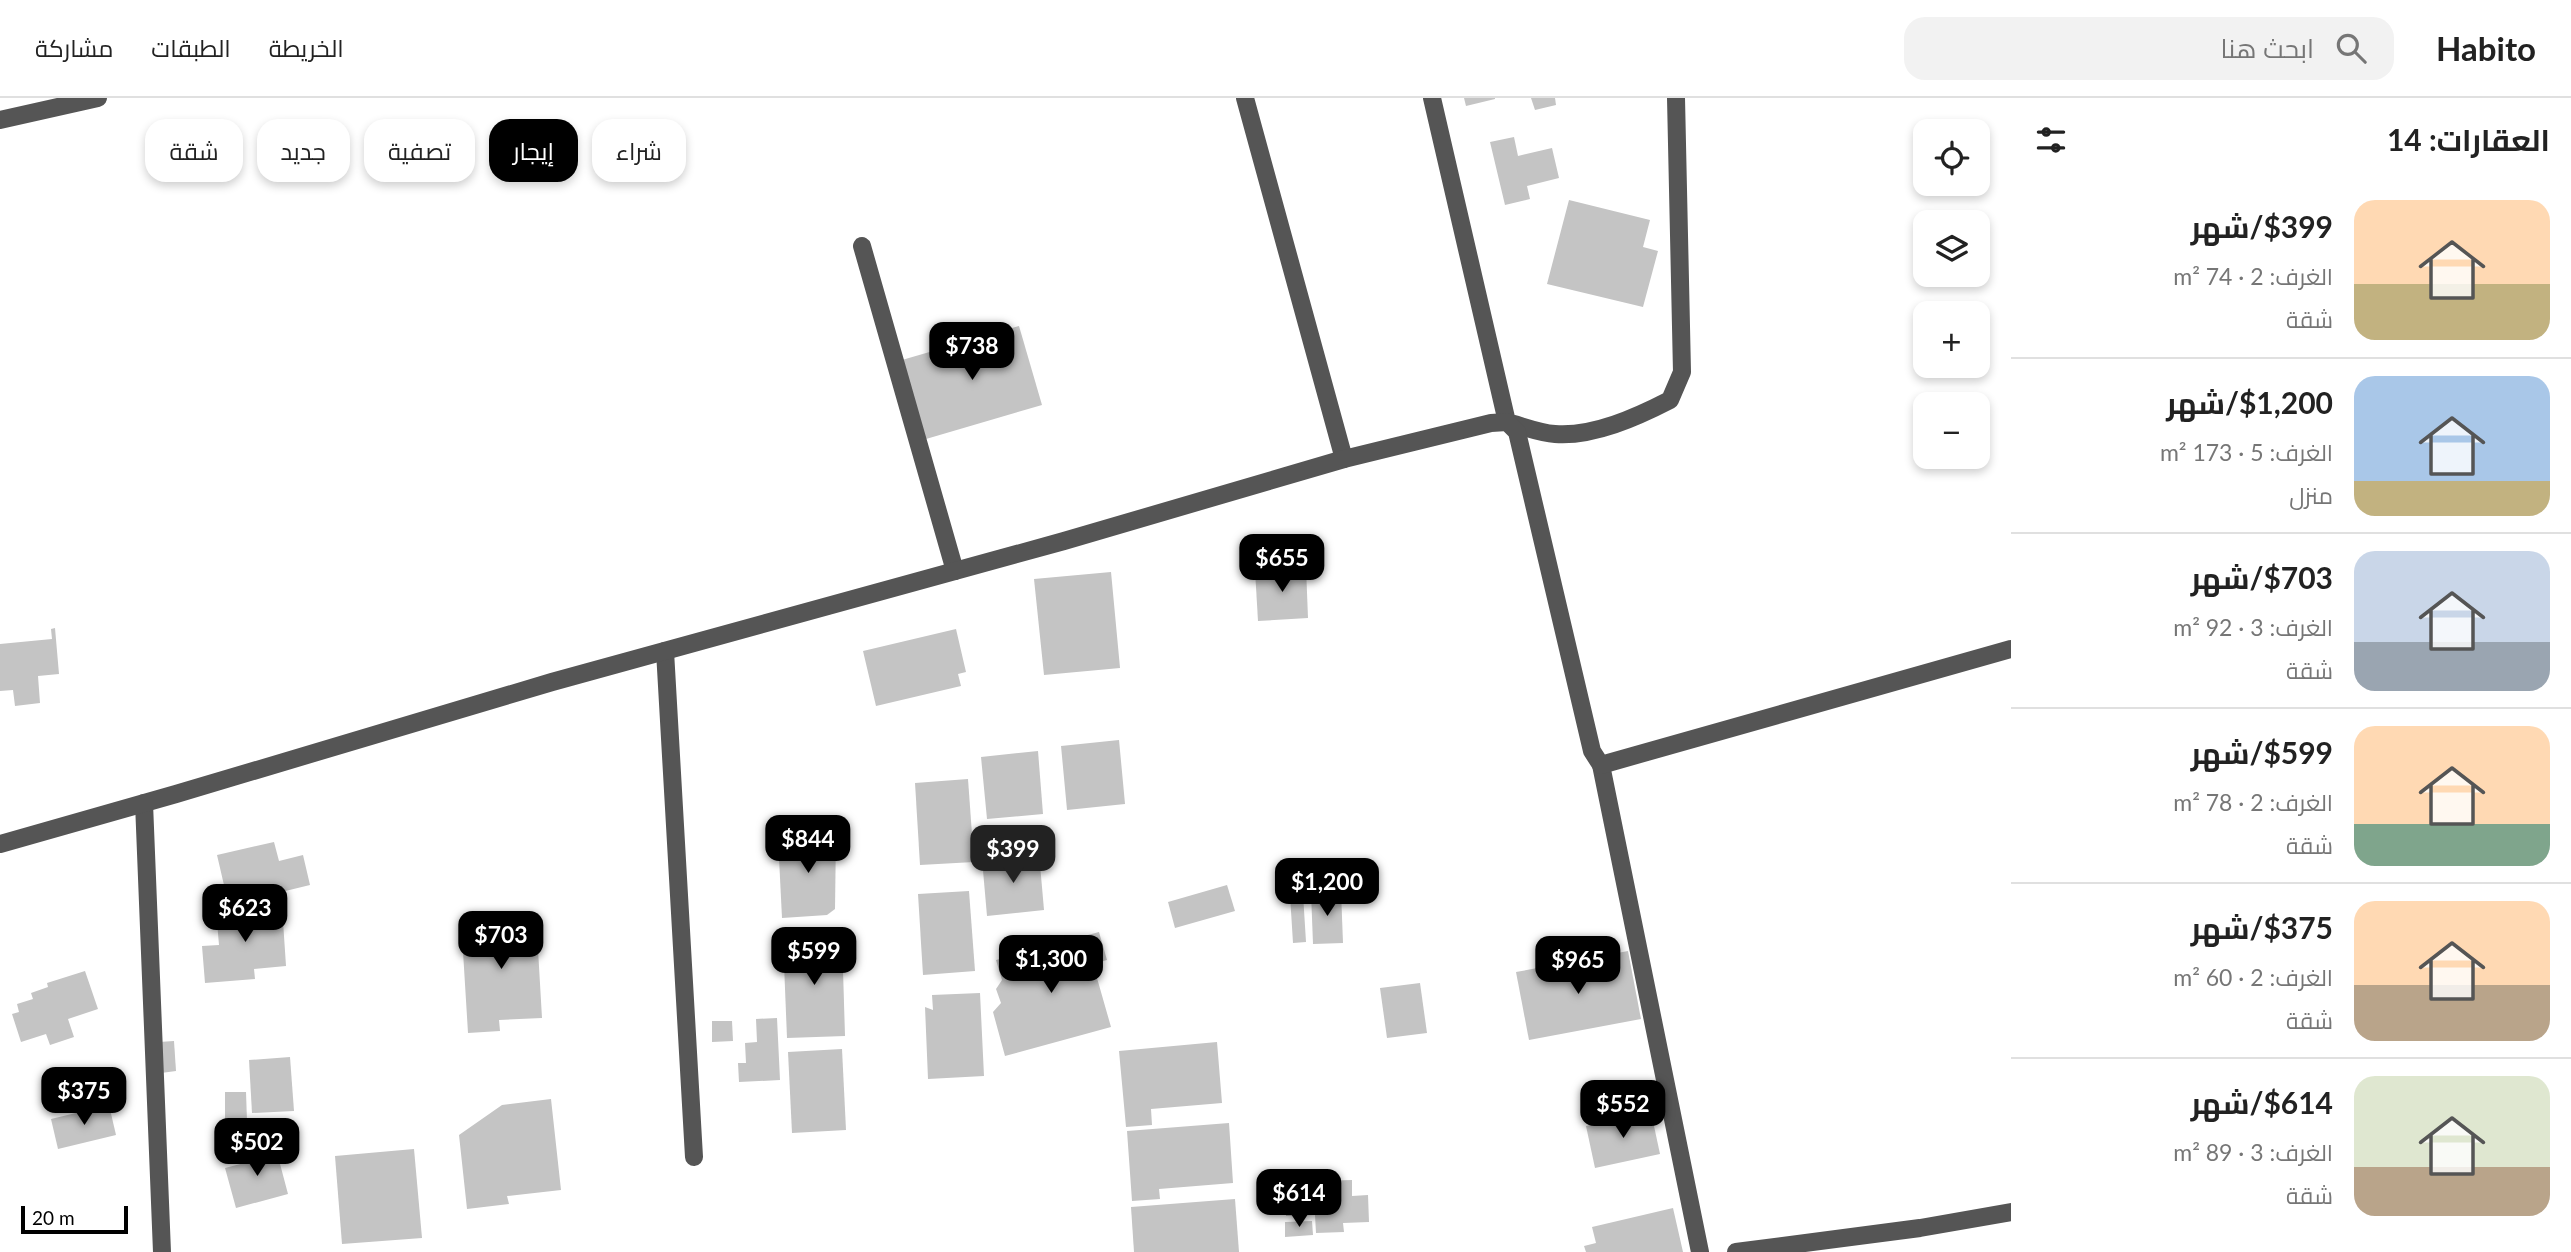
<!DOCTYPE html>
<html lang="ar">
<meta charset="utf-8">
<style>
:root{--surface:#fff;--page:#f2f2f2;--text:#222;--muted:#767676;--line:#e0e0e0;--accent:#000}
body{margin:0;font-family:Lato,Cairo,sans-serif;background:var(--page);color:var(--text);direction:rtl;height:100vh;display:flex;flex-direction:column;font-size:26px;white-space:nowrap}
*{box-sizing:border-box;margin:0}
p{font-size:23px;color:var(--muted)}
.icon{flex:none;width:38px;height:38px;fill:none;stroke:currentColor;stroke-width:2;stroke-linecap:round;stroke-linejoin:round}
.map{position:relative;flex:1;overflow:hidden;direction:ltr}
.details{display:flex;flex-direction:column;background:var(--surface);width:560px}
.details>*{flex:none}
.hud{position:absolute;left:21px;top:21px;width:665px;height:63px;direction:rtl;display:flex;gap:14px}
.fabs{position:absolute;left:1913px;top:21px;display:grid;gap:14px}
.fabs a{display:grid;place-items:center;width:77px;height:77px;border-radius:14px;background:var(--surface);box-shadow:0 4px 10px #0003;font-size:35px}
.scale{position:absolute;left:21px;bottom:18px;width:107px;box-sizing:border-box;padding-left:7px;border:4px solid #000;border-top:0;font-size:19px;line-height:24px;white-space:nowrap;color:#000;-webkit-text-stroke:5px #fff;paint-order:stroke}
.price{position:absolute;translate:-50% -60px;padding:0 16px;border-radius:14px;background:var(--accent);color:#fff;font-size:23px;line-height:46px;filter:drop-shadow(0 2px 4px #0008)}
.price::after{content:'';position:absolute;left:50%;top:42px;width:21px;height:16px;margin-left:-10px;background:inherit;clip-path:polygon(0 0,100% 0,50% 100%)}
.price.current{background:#222;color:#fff}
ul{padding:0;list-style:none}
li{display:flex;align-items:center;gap:21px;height:175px;padding:0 21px}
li+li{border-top:2px solid var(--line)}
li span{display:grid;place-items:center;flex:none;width:196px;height:140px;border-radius:21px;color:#555}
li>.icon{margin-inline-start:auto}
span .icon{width:84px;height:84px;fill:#fffc;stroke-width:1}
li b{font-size:30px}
h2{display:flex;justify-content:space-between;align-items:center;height:84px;padding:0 21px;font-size:30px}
.pill{padding:0 24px;border-radius:21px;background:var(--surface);box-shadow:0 4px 10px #0003;font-size:24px;line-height:63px}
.pill.current{background:var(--accent);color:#fff}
header{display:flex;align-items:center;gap:42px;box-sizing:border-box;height:98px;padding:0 35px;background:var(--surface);border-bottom:2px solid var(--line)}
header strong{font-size:33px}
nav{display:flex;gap:38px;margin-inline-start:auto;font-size:24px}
.search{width:490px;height:63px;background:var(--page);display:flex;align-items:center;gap:18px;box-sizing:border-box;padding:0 24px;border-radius:21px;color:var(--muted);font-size:26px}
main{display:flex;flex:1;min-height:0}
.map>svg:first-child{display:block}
.building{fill:#c4c4c4}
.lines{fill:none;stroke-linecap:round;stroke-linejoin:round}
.minor{stroke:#555;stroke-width:18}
</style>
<header>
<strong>Habito</strong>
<div class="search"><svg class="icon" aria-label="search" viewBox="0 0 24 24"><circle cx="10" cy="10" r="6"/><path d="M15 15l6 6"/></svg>ابحث هنا</div>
<nav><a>الخريطة</a><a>الطبقات</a><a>مشاركة</a></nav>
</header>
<main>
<section class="details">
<h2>العقارات: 14<svg class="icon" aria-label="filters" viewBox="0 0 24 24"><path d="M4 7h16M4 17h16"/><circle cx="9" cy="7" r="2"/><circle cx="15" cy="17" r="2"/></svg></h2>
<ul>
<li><span style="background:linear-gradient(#ffd9b3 60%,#c2b280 0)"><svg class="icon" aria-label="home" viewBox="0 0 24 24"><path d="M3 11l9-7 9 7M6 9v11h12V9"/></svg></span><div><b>$399/شهر</b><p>الغرف: 2 · 74 m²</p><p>شقة</p></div></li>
<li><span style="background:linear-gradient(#a9c7e8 75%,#c2b280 0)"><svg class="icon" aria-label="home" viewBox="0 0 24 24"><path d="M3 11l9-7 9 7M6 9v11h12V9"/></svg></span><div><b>$1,200/شهر</b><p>الغرف: 5 · 173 m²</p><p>منزل</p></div></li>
<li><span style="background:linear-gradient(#c9d6e8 65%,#9aa5b1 0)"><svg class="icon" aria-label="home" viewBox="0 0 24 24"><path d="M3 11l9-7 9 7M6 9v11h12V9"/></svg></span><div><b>$703/شهر</b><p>الغرف: 3 · 92 m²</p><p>شقة</p></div></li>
<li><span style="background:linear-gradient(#ffd9b3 70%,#7fa58c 0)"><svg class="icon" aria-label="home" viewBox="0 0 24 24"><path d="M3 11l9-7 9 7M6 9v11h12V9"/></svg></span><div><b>$599/شهر</b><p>الغرف: 2 · 78 m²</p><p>شقة</p></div></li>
<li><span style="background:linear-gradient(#ffd9b3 60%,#b9a48a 0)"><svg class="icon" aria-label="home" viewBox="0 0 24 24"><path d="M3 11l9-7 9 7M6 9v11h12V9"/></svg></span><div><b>$375/شهر</b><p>الغرف: 2 · 60 m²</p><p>شقة</p></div></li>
<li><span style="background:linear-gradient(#dfe7d0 65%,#b9a48a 0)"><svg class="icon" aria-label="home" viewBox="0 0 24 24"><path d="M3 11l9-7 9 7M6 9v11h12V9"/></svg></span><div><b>$614/شهر</b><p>الغرف: 3 · 89 m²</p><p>شقة</p></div></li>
</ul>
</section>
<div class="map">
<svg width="2011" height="1154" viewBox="0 0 2011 1154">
<rect width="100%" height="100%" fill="#fff"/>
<!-- building -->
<g class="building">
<polygon points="1464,0 1495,0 1495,1 1466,8"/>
<polygon points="1531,0 1555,0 1556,7 1535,12"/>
<polygon points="1514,39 1518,58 1552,50 1559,80 1527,88 1530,101 1505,107 1490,44"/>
<polygon points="1569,102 1650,122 1643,149 1658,153 1643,209 1547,186"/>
<polygon points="1019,228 1042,307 926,341 902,262"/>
<polygon points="1306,469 1308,520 1258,523 1255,472"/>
<polygon points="1111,474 1120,570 1044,577 1034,481"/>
<polygon points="55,530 59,576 38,578 40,605 15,608 13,592 0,593 0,546 52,541 51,531"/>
<polygon points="956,531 966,574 958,576 961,588 876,608 863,553"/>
<polygon points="1119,642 1125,706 1067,712 1061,648"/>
<polygon points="1038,653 1043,716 987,721 981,659"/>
<polygon points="968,681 974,764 920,767 915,685"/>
<polygon points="836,736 835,811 827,817 782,820 778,740"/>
<polygon points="274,744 279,763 303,757 310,787 269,797 264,791 227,800 217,757"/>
<polygon points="1039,755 1044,812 987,818 982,761"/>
<polygon points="1227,787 1235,813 1175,830 1168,804"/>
<polygon points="969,793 975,873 923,877 918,796"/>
<polygon points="1341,793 1343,845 1313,846 1311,794"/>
<polygon points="1303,796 1306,844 1293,845 1290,797"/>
<polygon points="282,808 286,868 254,871 255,881 205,885 202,848 219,847 216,813"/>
<polygon points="536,817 542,920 499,922 500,933 468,935 461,821"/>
<polygon points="1099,834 1107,862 1093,866 1111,929 1005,958 993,914 1001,905 996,891 1002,882 996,862"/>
<polygon points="842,839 845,938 787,940 783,841"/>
<polygon points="1628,853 1641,921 1529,942 1516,874"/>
<polygon points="85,873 98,911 68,921 74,939 50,947 46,936 21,944 12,916 19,914 17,906 33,901 31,895 48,889 47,885"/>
<polygon points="1420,885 1427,935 1387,940 1380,890"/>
<polygon points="980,895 984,978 928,981 925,909 933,912 932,897"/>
<polygon points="777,920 780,982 739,984 738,965 746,965 745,945 757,944 756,921"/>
<polygon points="712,923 732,923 733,943 712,944"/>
<polygon points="174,943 176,973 161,975 159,944"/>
<polygon points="1217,944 1222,1005 1151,1011 1152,1027 1126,1029 1119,953"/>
<polygon points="842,951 846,1032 792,1035 788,954"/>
<polygon points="290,959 294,1013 252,1015 249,962"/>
<polygon points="225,994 246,994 247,1023 225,1024"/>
<polygon points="551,1001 561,1092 507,1098 509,1106 467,1111 459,1037 502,1007"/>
<polygon points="109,1007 116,1037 58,1051 51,1021"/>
<polygon points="1651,1014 1660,1056 1595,1070 1586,1028"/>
<polygon points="1229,1025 1233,1085 1159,1091 1160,1101 1132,1103 1127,1033"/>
<polygon points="275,1047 288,1096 236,1110 225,1070 252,1063 250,1053"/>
<polygon points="414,1051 422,1140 342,1146 335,1058"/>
<polygon points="1352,1082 1352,1098 1368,1097 1369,1124 1343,1125 1344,1134 1316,1135 1315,1117 1286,1118 1285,1084"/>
<polygon points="1235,1101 1239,1154 1134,1154 1131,1109"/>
<polygon points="1673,1110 1683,1154 1586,1154 1584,1148 1596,1145 1592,1129"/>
<polygon points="1312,1123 1313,1137 1285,1139 1285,1124"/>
</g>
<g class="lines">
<!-- minor -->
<g class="minor">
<polyline points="1245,0 1344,361"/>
<path d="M1432,0L1507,324C1522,328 1539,335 1555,336C1593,339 1637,319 1670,302L1682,274L1676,0"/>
<polyline points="0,22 98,0"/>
<polyline points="862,148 955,473"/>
<polyline points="665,553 694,1059"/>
<polyline points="1601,667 1700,1154"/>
<polyline points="144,705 162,1154"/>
<polyline points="0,746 176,696 552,584 1064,443 1344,361 1491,325 1507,324 1517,334 1592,653 1601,667 2011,551"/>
<polyline points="1736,1154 1920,1130 2011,1114"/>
</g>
</g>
</svg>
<div class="fabs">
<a><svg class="icon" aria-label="locate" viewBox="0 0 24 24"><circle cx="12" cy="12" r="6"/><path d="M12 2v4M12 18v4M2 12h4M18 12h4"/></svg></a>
<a><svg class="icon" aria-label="layers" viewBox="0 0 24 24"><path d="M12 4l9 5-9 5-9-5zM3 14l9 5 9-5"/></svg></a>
<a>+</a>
<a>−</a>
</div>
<div class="scale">20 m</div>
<b class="price" style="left:972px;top:284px">$738</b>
<b class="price" style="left:1282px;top:496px">$655</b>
<b class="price" style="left:808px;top:777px">$844</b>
<b class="price current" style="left:1013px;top:787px">$399</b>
<b class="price" style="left:1327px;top:820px">$1,200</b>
<b class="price" style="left:245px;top:846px">$623</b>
<b class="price" style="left:501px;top:873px">$703</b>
<b class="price" style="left:814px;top:889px">$599</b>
<b class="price" style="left:1051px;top:897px">$1,300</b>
<b class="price" style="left:1578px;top:898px">$965</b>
<b class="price" style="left:84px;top:1029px">$375</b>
<b class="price" style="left:1623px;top:1042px">$552</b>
<b class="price" style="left:257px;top:1080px">$502</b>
<b class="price" style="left:1299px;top:1131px">$614</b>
<div class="hud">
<a class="pill">شراء</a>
<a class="pill current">إيجار</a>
<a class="pill">تصفية</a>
<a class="pill">جديد</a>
<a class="pill">شقة</a>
</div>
</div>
</main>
